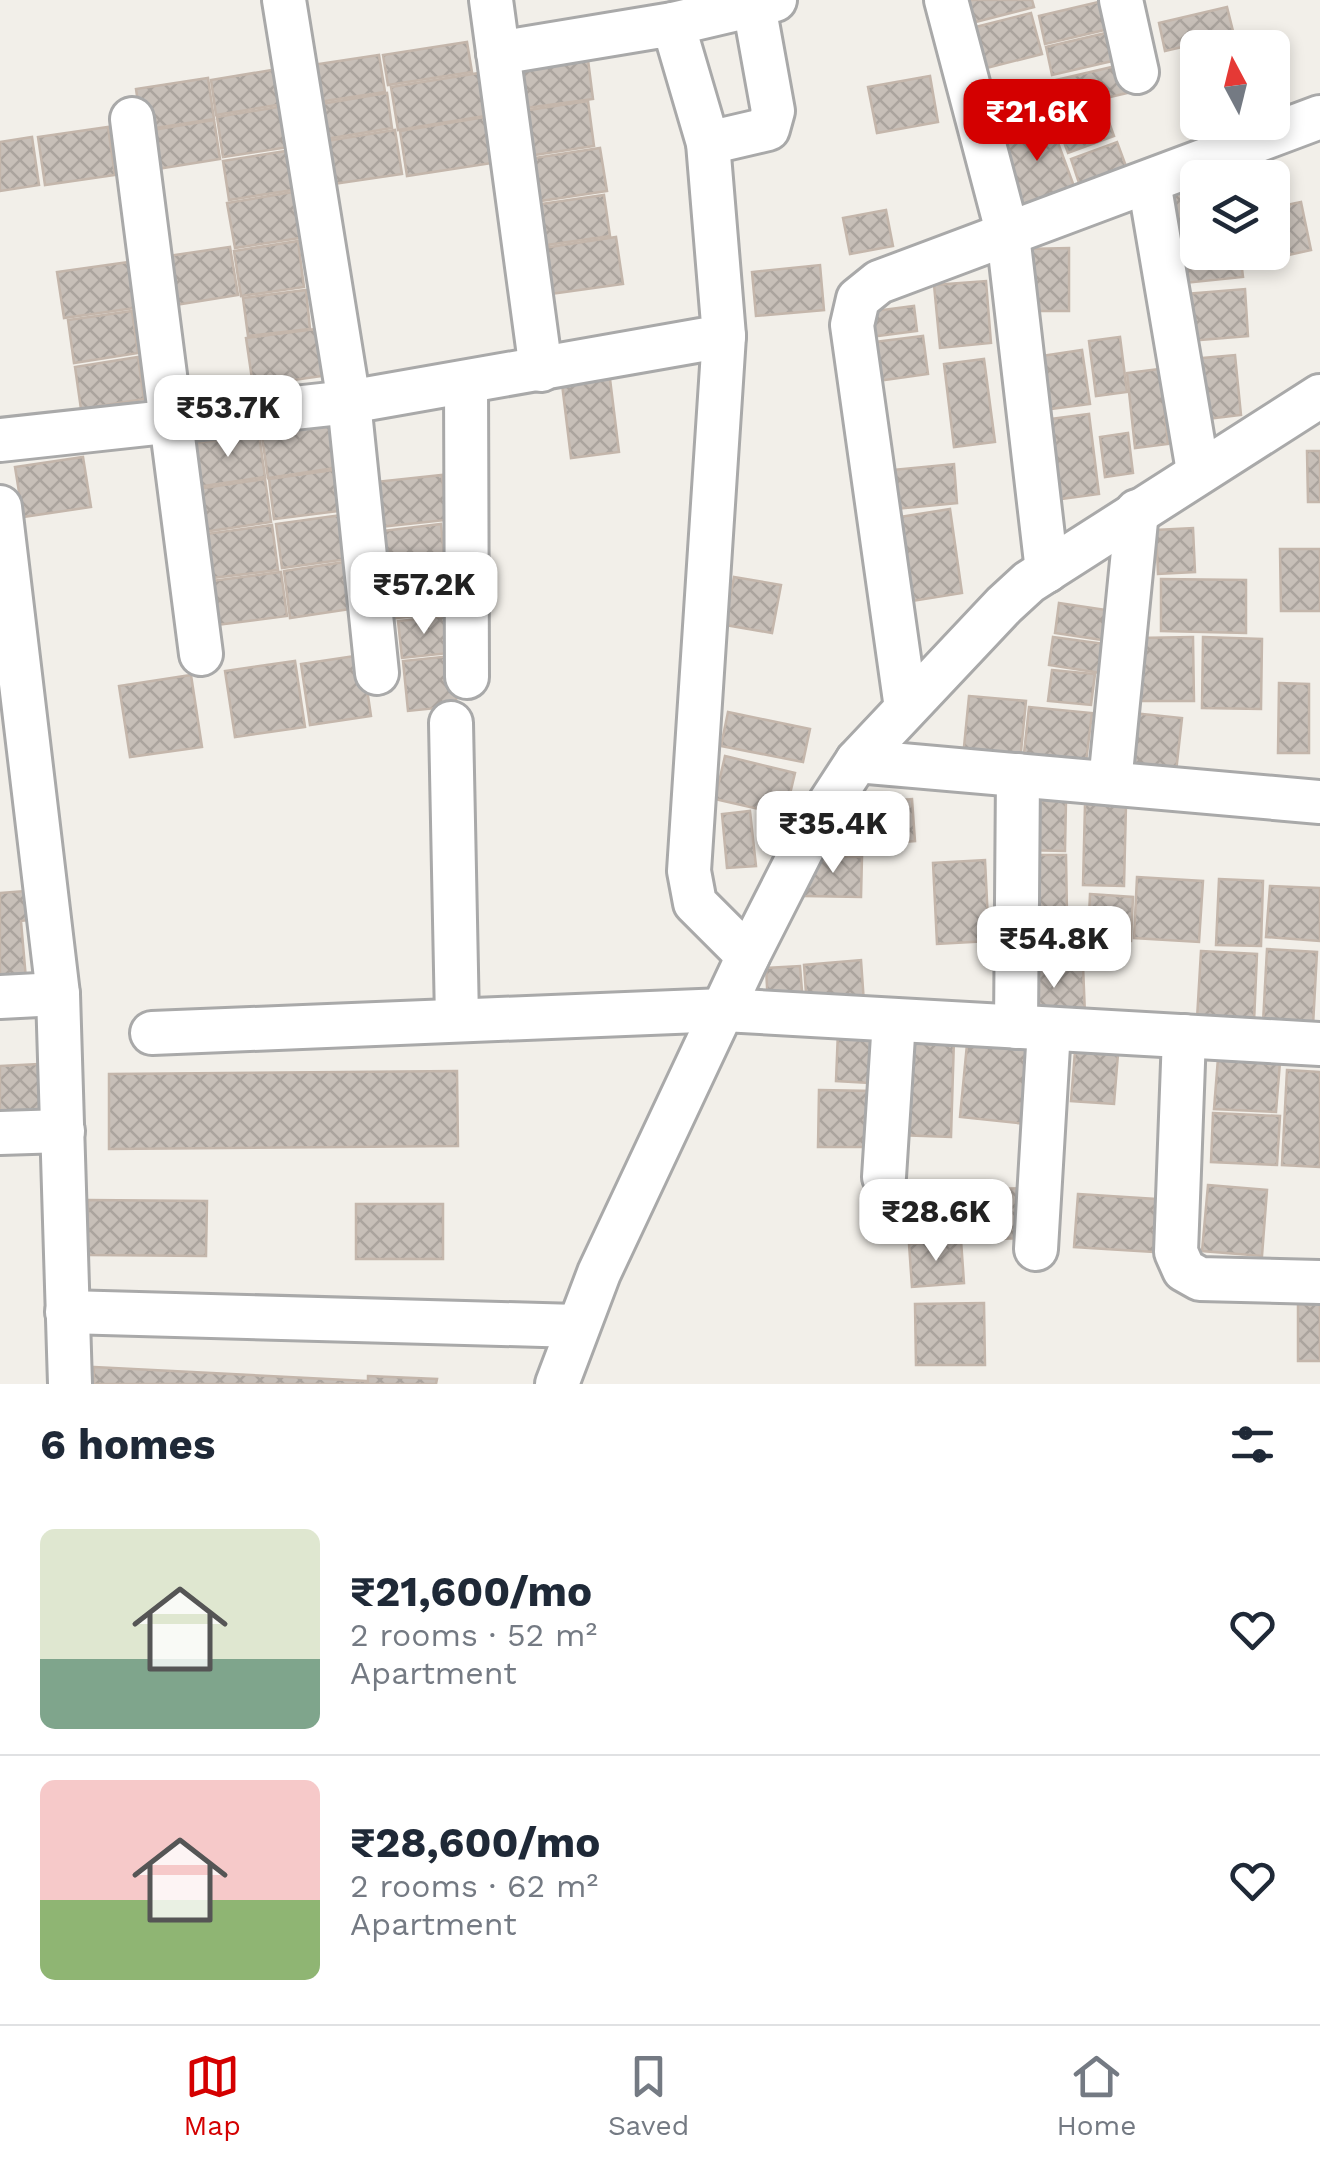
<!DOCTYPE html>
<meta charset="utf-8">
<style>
:root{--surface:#fff;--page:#f2f2f3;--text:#1f2937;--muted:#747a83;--line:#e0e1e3;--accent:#d40000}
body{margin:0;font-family:"Work Sans",sans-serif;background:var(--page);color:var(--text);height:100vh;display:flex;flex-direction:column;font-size:38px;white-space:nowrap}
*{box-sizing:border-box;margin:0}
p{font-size:32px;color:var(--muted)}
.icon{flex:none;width:55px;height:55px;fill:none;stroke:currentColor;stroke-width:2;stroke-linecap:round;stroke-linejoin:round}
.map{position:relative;height:1384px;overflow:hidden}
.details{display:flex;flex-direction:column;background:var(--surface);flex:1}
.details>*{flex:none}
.needle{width:65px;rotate:353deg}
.tools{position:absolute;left:1180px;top:30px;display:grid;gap:20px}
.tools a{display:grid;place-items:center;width:110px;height:110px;border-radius:15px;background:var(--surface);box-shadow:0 5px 15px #0003;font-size:50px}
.price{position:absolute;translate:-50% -85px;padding:0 22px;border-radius:20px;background:#fff;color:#222;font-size:32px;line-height:65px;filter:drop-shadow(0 2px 5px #0008)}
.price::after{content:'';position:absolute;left:50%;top:60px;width:30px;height:22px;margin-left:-15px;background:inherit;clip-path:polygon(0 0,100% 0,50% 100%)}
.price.current{background:var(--accent);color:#fff}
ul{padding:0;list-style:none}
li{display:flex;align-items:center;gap:30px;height:250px;padding:0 40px}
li+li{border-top:2px solid var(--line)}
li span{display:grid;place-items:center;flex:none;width:280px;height:200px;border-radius:15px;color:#555}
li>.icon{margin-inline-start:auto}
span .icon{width:120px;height:120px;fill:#fffc;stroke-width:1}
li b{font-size:42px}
h2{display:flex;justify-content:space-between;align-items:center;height:120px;padding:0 40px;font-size:42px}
.menu{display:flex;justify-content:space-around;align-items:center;height:140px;border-top:2px solid var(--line);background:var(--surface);font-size:28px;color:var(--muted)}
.menu a{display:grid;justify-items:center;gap:5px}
.menu .current{color:var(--accent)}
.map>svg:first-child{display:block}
.building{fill:url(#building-cross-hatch);stroke:#c4b6ab;stroke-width:2.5}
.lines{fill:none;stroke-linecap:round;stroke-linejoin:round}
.minor-casing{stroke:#a9a9a9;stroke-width:48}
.minor{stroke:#fff;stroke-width:42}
</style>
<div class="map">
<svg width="1320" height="1384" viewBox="0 0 1320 1384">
<defs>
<pattern id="building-cross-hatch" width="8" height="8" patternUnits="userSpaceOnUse" patternTransform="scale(2.5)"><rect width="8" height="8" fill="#c7bfb8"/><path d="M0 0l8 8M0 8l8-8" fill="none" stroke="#aba49e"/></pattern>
</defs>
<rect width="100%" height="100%" fill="#f2efe9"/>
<!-- building -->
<g class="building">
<polygon points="957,0 1032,0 1034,7 964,25"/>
<polygon points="1107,0 1113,28 1045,44 1039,16"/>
<polygon points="1227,7 1234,35 1165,51 1159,23"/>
<polygon points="1031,13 1042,54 971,72 960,31"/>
<polygon points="1114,31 1121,59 1052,75 1046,47"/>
<polygon points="467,42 472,72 388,85 383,55"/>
<polygon points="379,55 385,92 318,102 312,65"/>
<polygon points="588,60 593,99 519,109 514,71"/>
<polygon points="1120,65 1127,93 1059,109 1052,81"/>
<polygon points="278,69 283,104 216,115 211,80"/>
<polygon points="479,73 485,116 398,130 391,87"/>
<polygon points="930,76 938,122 877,133 868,87"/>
<polygon points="208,78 214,119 142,130 136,89"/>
<polygon points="387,93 392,128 326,139 321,104"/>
<polygon points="588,101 594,146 528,156 522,111"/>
<polygon points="1102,103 1114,136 1068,153 1056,121"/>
<polygon points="290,105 296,146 223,157 217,117"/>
<polygon points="485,117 492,163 407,176 400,131"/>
<polygon points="214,120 220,159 151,170 146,131"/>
<polygon points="1050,121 1075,189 1024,208 999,140"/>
<polygon points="108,127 115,175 45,185 38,137"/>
<polygon points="395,130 402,174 333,184 326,141"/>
<polygon points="32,137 39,185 0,191 0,142"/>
<polygon points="1117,142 1127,169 1080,186 1071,159"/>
<polygon points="600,148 607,191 534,202 528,159"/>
<polygon points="292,150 299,189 229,200 223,161"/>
<polygon points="1198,185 1198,231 1178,234 1172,189"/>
<polygon points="293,192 300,238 235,248 227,203"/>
<polygon points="604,195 610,236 540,246 534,205"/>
<polygon points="1301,202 1311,250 1248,264 1245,252 1272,252 1272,208"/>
<polygon points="886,210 893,246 850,254 843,218"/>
<polygon points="616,237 623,284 550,294 543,248"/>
<polygon points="1198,238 1198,252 1240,252 1243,277 1185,283 1181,240"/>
<polygon points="298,241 304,287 241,296 234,251"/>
<polygon points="230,247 238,295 169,306 161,257"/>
<polygon points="1069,248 1069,311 1026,311 1026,249"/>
<polygon points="129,262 135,308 64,318 57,272"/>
<polygon points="820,265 824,310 756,316 752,272"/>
<polygon points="986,281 991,343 940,348 934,285"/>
<polygon points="1245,289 1248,336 1189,341 1186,294"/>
<polygon points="306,290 310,329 248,336 243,298"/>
<polygon points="914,306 917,331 862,338 859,313"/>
<polygon points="132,311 138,353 74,363 68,320"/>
<polygon points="316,329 322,376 253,386 246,338"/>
<polygon points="923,336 928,374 870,382 866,343"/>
<polygon points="1120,337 1127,392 1096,396 1089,341"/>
<polygon points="1082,350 1090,404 1035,411 1028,358"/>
<polygon points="1235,355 1241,415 1198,420 1192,359"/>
<polygon points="138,357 144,399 81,409 75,367"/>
<polygon points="984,359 995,442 954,447 944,364"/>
<polygon points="1160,369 1168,444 1135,448 1127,373"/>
<polygon points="610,379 619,452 571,458 562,384"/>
<polygon points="1089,414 1099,494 1046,501 1035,421"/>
<polygon points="329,420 335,468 268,478 261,430"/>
<polygon points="1128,433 1133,473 1105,477 1100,437"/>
<polygon points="259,434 265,477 197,487 190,444"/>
<polygon points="1307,451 1320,451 1320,502 1308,502"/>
<polygon points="83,457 91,507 23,517 15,467"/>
<polygon points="954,464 957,503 885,510 881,471"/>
<polygon points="333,470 339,511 274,519 269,479"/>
<polygon points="442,475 446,520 379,527 375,482"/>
<polygon points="265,479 271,522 203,532 197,489"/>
<polygon points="950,509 962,593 899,603 887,519"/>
<polygon points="342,515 348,559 282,568 276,524"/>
<polygon points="441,524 445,567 387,573 382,531"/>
<polygon points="272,525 278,570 212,578 206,534"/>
<polygon points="1193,528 1195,572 1158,574 1156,530"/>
<polygon points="1280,549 1320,549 1320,611 1281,611"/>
<polygon points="351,561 357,608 290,618 284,571"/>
<polygon points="444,569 450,612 396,618 391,576"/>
<polygon points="281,572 287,616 216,625 211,581"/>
<polygon points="734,577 781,585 772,633 725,625"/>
<polygon points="1161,579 1246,580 1246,633 1161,631"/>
<polygon points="1059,603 1113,611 1109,641 1055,633"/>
<polygon points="446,616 450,653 402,658 398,621"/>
<polygon points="1053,637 1105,644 1101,673 1049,665"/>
<polygon points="1193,637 1194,701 1138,701 1137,638"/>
<polygon points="1203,637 1262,639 1261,709 1202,708"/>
<polygon points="362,655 371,716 310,725 301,664"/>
<polygon points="451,656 457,706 408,711 403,661"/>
<polygon points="295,661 305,727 235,737 225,671"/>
<polygon points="1052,670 1095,674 1091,705 1048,701"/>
<polygon points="191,675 202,747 130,757 119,686"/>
<polygon points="1279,683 1309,684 1309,753 1278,753"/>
<polygon points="969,696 1026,701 1020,762 963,757"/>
<polygon points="1029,707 1092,713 1085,770 1023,763"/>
<polygon points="728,712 810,729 803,762 721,746"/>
<polygon points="1123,712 1182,718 1175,781 1115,774"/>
<polygon points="725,756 795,773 785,815 715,799"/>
<polygon points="912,799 915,841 891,843 888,801"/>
<polygon points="1021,801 1066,801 1065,851 1021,850"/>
<polygon points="1085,804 1126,805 1124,886 1083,885"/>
<polygon points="750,811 756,866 727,868 722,814"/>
<polygon points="824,811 867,811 868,845 825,846"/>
<polygon points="1024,855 1066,855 1067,915 1025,916"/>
<polygon points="805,856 862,857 861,897 804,896"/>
<polygon points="985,860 989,941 937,944 933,863"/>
<polygon points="1137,877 1203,881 1199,942 1134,938"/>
<polygon points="1219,879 1263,881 1261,946 1216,945"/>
<polygon points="1270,886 1320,888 1320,941 1266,937"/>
<polygon points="25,891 28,920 21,921 26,979 0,981 0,893"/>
<polygon points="1090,894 1133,897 1131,941 1088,938"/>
<polygon points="1085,920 1086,957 1027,958 1025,922"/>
<polygon points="1267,949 1317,952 1313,1026 1263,1023"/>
<polygon points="1201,951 1257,954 1254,1022 1197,1019"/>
<polygon points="861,960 864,1003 807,1008 804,965"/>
<polygon points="1083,965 1085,1015 1025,1017 1022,968"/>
<polygon points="800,966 803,1003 768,1005 766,968"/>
<polygon points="838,1031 871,1032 869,1083 836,1081"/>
<polygon points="900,1037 954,1039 951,1137 896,1135"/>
<polygon points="967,1044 1044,1051 1036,1125 960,1117"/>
<polygon points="1075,1051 1118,1054 1114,1104 1071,1101"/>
<polygon points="1218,1058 1280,1062 1276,1112 1214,1109"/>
<polygon points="38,1064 40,1125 0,1126 0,1066"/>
<polygon points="1287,1070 1320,1072 1320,1167 1282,1165"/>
<polygon points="457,1071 458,1146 109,1149 109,1074"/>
<polygon points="819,1090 874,1091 873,1147 818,1147"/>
<polygon points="1213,1113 1280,1116 1277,1165 1211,1162"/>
<polygon points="959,1182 963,1230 906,1234 903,1185"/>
<polygon points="1208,1185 1267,1190 1262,1256 1202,1251"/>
<polygon points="1023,1188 1025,1238 969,1240 967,1190"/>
<polygon points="1078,1194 1156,1199 1153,1252 1074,1247"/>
<polygon points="88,1200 207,1201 206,1256 88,1255"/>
<rect x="356" y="1204" width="87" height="55"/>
<polygon points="961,1240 964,1283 912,1287 909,1244"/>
<polygon points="984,1303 985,1365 916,1365 915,1304"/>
<rect x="1298" y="1304" width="22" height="57"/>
<polygon points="94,1367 366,1381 366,1384 93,1384"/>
<polygon points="368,1376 437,1379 436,1384 368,1384"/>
</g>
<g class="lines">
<defs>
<g id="minor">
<polyline points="284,0 349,402 377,673"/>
<polyline points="491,0 541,370"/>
<polyline points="946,0 1008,235 1047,571"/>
<polyline points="1121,0 1137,72"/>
<polyline points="673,24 775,0"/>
<polyline points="132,119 201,654"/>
<polyline points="708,143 768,129 773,111 753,0"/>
<polyline points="1149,182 1198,471"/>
<polyline points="724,336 689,871 695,903 748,956"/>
<polyline points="466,382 467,677"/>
<polyline points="0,440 349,402 724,336 708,143 673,24 498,53"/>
<polyline points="0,507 58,994 70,1384"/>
<polyline points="906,708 852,325 858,299 879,282 1320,117"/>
<polyline points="451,723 457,1019"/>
<polyline points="857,761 1320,802"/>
<polyline points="1110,783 1137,511"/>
<polyline points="0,997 58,994"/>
<polyline points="1016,1027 1018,775"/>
<polyline points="152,1033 724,1010 1320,1044"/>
<polyline points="1184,1036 1176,1252 1184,1270 1200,1279 1320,1282"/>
<polyline points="0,1133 63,1131"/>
<polyline points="884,1177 894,1020"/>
<polyline points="1036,1249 1049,1029"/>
<polyline points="67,1312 577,1326"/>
<polyline points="557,1384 599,1273 748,956 812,830 857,761 1004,605 1029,582 1320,396"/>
</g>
</defs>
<!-- minor casing -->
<use href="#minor" class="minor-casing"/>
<!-- minor -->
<use href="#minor" class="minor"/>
</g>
</svg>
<div class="tools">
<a><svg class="needle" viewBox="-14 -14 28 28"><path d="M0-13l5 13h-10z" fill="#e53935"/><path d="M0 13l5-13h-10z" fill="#747a83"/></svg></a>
<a><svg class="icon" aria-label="layers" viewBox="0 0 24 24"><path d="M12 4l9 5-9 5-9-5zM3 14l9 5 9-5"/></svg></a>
</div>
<b class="price current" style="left:1037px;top:164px">₹21.6K</b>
<b class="price" style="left:228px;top:460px">₹53.7K</b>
<b class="price" style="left:424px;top:637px">₹57.2K</b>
<b class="price" style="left:833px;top:876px">₹35.4K</b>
<b class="price" style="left:1054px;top:991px">₹54.8K</b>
<b class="price" style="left:936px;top:1264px">₹28.6K</b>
</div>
<section class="details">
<h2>6 homes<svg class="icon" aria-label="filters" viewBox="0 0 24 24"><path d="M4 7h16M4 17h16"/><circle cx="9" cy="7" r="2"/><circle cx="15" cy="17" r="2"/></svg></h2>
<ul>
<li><span style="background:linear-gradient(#dfe7d0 65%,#7fa58c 0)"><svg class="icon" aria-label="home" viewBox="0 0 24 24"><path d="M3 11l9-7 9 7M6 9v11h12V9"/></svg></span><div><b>₹21,600/mo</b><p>2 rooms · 52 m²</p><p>Apartment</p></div><svg class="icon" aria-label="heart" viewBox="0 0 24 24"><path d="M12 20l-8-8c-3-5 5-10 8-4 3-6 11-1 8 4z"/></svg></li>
<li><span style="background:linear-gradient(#f6c9c9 60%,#8fb573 0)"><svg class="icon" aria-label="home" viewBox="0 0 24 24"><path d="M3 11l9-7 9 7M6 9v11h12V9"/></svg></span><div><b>₹28,600/mo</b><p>2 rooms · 62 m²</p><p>Apartment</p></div><svg class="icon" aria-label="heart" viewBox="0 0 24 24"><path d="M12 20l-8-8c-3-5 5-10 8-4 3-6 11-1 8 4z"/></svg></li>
</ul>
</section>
<nav class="menu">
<a class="current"><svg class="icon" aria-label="map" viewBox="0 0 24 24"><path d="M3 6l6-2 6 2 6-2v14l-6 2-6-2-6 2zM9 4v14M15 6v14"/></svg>Map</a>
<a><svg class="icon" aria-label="saved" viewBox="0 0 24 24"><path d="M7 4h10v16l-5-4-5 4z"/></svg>Saved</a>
<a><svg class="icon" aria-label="home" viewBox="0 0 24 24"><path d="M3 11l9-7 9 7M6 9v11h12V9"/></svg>Home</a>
</nav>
